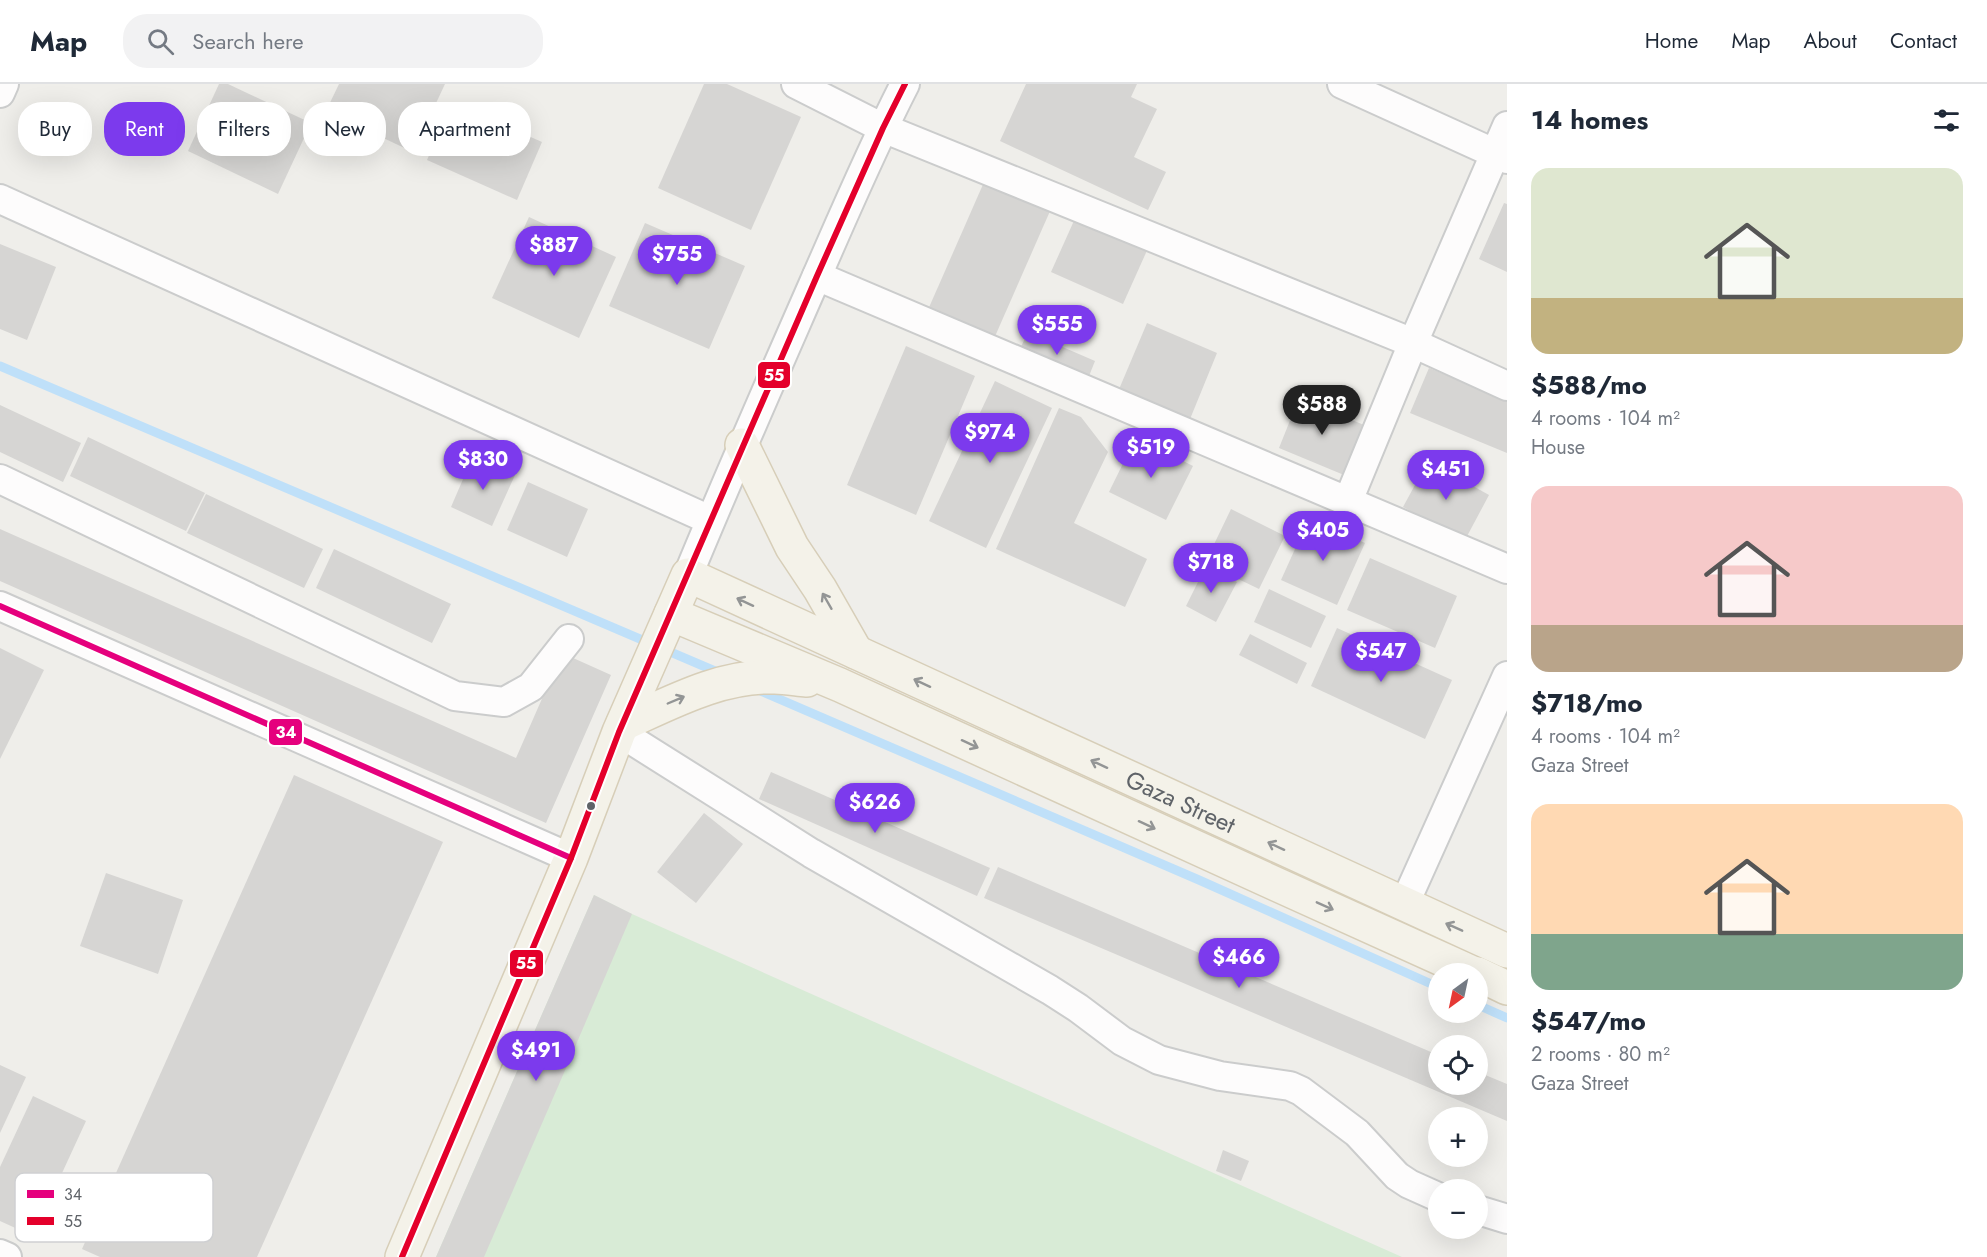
<!DOCTYPE html>
<meta charset="utf-8">
<style>
:root{--surface:#fff;--page:#f2f2f3;--text:#1f2937;--muted:#747a83;--line:#e0e1e3;--accent:#7c3aed}
body{margin:0;font-family:Jost,sans-serif;background:var(--page);color:var(--text);height:100vh;display:flex;flex-direction:column;font-size:22px;white-space:nowrap}
*{box-sizing:border-box;margin:0}
p{font-size:20px;color:var(--muted)}
.icon{flex:none;width:33px;height:33px;fill:none;stroke:currentColor;stroke-width:2;stroke-linecap:round;stroke-linejoin:round}
.map{position:relative;flex:1;overflow:hidden}
.sheet{display:flex;flex-direction:column;background:var(--surface);width:480px}
.sheet>*{flex:none}
.guide{position:absolute;left:18px;top:18px;width:570px;height:54px;display:flex;gap:12px}
.needle{width:39px;rotate:213deg}
.buttons{position:absolute;left:1428px;top:879px;display:grid;gap:12px}
.buttons a{display:grid;place-items:center;width:60px;height:60px;border-radius:50%;background:var(--surface);box-shadow:0 6px 24px #0002;font-size:30px}
.price{position:absolute;translate:-50% -51px;padding:0 14px;border-radius:21px;background:var(--accent);color:#fff;font-size:20px;line-height:39px;filter:drop-shadow(0 2px 3px #0008)}
.price::after{content:'';position:absolute;left:50%;top:36px;width:18px;height:14px;margin-left:-9px;background:inherit;clip-path:polygon(0 0,100% 0,50% 100%)}
.price.active{background:#222;color:#fff}
ul{padding:0;list-style:none}
li{display:grid;align-content:center;gap:12px;height:318px;padding:0 24px}
li span{display:grid;place-items:center;height:186px;border-radius:18px;color:#555}
li>.icon{margin-inline-start:auto}
span .icon{width:108px;height:108px;fill:#fffc;stroke-width:1}
li b{font-size:26px}
h2{display:flex;justify-content:space-between;align-items:center;height:72px;padding:0 24px;font-size:26px}
.tag{padding:0 21px;border-radius:24px;background:var(--surface);box-shadow:0 6px 24px #0002;font-size:21px;line-height:54px}
.tag.active{background:var(--accent);color:#fff}
header{display:flex;align-items:center;gap:36px;box-sizing:border-box;height:84px;padding:0 30px;background:var(--surface);border-bottom:2px solid var(--line)}
header strong{font-size:28px}
nav{display:flex;gap:33px;margin-inline-start:auto;font-size:21px}
.search{width:420px;height:54px;background:var(--page);display:flex;align-items:center;gap:15px;box-sizing:border-box;padding:0 21px;border-radius:24px;color:var(--muted);font-size:22px}
main{display:flex;flex:1;min-height:0}
.map>svg:first-child{display:block}
.green{fill:#d8ebd6}
.lines{fill:none;stroke-linecap:round;stroke-linejoin:round}
.stream{stroke:#bfe0f9;stroke-width:9}
.building{fill:#d6d5d3}
.minor-casing{stroke:#cbcccc;stroke-width:32}
.major-casing{stroke:#d7ceb8;stroke-width:36}
.minor{stroke:#fdfcfc;stroke-width:28}
.major{stroke:#f4f2e9;stroke-width:33}
.bus-1-casing{stroke:#fff;stroke-width:10}
.bus-2-casing{stroke:#fff;stroke-width:10}
.bus-1{stroke:#e5007d;stroke-width:6}
.bus-2{stroke:#e4002b;stroke-width:6}
.oneway{stroke:#939595}
.bus-dot{fill:#5f6368;stroke:#fff;stroke-width:2}
.labels{text-anchor:middle;dominant-baseline:central;stroke-width:6;stroke-linejoin:round;paint-order:stroke}
.street-label{font-size:24px;fill:#5f6368;stroke:#fff}
.key{fill:#fff;stroke:#cfd0d2;stroke-width:1.5}
.key-label{font-size:16px;fill:#5f6368}
.line-badge{stroke:#fff;stroke-width:2}
.badge-label{font-size:16px;text-anchor:middle;font-weight:bold;fill:#fff}
</style>
<header>
<strong>Map</strong>
<div class="search"><svg class="icon" aria-label="search" viewBox="0 0 24 24"><circle cx="10" cy="10" r="6"/><path d="M15 15l6 6"/></svg>Search here</div>
<nav><a>Home</a><a>Map</a><a>About</a><a>Contact</a></nav>
</header>
<main>
<div class="map">
<svg width="1507" height="1173" viewBox="0 0 1507 1173">
<rect width="100%" height="100%" fill="#efeeea"/>
<!-- green -->
<polygon class="green" points="594,811 632,830 1402,1173 436,1173"/>
<g class="lines">
<!-- stream -->
<g class="stream">
<polyline points="0,282 722,590"/>
<polyline points="756,605 1199,796 1438,903"/>
<polyline points="1478,921 1507,934"/>
</g>
</g>
<!-- building -->
<g class="building">
<polygon points="219,0 228,0 311,39 278,110 188,67"/>
<polygon points="339,0 445,0 413,68 326,27"/>
<polygon points="704,0 727,0 801,33 751,146 658,104"/>
<polygon points="1026,0 1137,0 1131,13 1157,25 1134,73 1166,88 1148,126 1000,57"/>
<polygon points="452,18 542,58 517,116 427,76"/>
<polygon points="988,89 1054,118 993,257 927,228"/>
<polygon points="1504,119 1507,120 1507,188 1479,175"/>
<polygon points="1077,130 1149,162 1123,220 1051,188"/>
<polygon points="529,133 616,173 579,254 492,214"/>
<polygon points="645,139 745,182 709,265 609,222"/>
<polygon points="0,160 56,183 27,256 0,245"/>
<polygon points="1147,239 1217,269 1188,340 1117,310"/>
<polygon points="1028,248 1095,277 1087,297 1019,267"/>
<polygon points="906,262 975,292 916,431 847,401"/>
<polygon points="1429,284 1507,316 1507,369 1410,329"/>
<polygon points="995,297 1052,324 986,464 929,437"/>
<polygon points="1299,314 1364,341 1344,391 1279,364"/>
<polygon points="0,321 81,359 63,398 0,368"/>
<polygon points="1059,324 1081,333 1108,368 1074,439 1147,475 1125,523 996,465"/>
<polygon points="88,353 205,409 186,447 70,392"/>
<polygon points="1136,353 1193,382 1166,436 1109,408"/>
<polygon points="473,372 515,391 492,442 451,423"/>
<polygon points="1428,377 1489,411 1465,456 1403,423"/>
<polygon points="528,398 588,425 567,473 507,446"/>
<polygon points="206,410 323,465 304,504 187,449"/>
<polygon points="1231,425 1285,452 1259,505 1205,479"/>
<polygon points="1309,434 1365,459 1337,521 1281,496"/>
<polygon points="0,445 516,674 562,569 611,591 546,739 0,497"/>
<polygon points="334,465 451,520 432,559 316,504"/>
<polygon points="1370,474 1457,512 1435,564 1347,526"/>
<polygon points="1206,482 1237,498 1216,538 1186,522"/>
<polygon points="1269,505 1326,532 1311,564 1254,538"/>
<polygon points="1337,544 1452,596 1425,655 1311,602"/>
<polygon points="1250,550 1307,579 1297,600 1239,571"/>
<polygon points="0,564 44,586 0,675"/>
<polygon points="771,688 990,784 977,812 759,715"/>
<polygon points="294,691 443,758 257,1173 100,1173 82,1165"/>
<polygon points="704,729 743,760 696,819 657,788"/>
<polygon points="998,783 1438,971 1438,1000 1478,1000 1478,988 1507,1000 1507,1037 984,814"/>
<polygon points="106,789 183,816 158,890 80,862"/>
<polygon points="594,811 632,830 563,991 484,1173 436,1173"/>
<polygon points="0,981 26,993 0,1049"/>
<polygon points="33,1012 86,1037 33,1152 0,1137 0,1083"/>
<polygon points="1223,1066 1249,1077 1241,1097 1216,1087"/>
</g>
<g class="lines">
<defs>
<g id="minor">
<polyline points="796,0 883,44 1413,259 1507,302"/>
<polyline points="1342,0 1507,75"/>
<polyline points="0,9 4,0"/>
<polyline points="0,115 710,436"/>
<polyline points="817,192 1507,485"/>
<polyline points="0,395 455,612 504,618 531,603 569,555"/>
<polyline points="1348,417 1413,259 1507,42"/>
<path d="M688,491C728,394 770,299 812,203C842,135 871,66 905,0"/>
<polyline points="0,522 571,774"/>
<polyline points="619,648 811,769 1050,906 1078,924 1122,957 1159,976 1220,992 1290,1002 1301,1007 1357,1049 1397,1092 1409,1100 1438,1113"/>
<polyline points="1404,821 1507,592"/>
<polyline points="1478,1126 1507,1135"/>
<polyline points="0,1170 7,1173"/>
</g>
<g id="major">
<polyline points="742,361 792,463 820,505 856,568"/>
<polyline points="671,530 840,601 1278,801 1475,890"/>
<path d="M623,640C670,619 721,591 774,593C785,593 796,595 807,596"/>
<polyline points="1478,890 1507,904"/>
<path id="s1" d="M402,1173L571,774L619,648L688,491L1507,867"/>
</g>
</defs>
<!-- minor casing -->
<use href="#minor" class="minor-casing"/>
<!-- major casing -->
<use href="#major" class="major-casing"/>
<!-- minor -->
<use href="#minor" class="minor"/>
<!-- major -->
<use href="#major" class="major"/>
<defs>
<polyline id="bus-1" points="0,522 571,774"/>
<polyline id="bus-2" points="402,1173 571,774 619,648 817,192 883,44 905,0"/>
</defs>
<!-- bus-1 casing -->
<use href="#bus-1" class="bus-1-casing"/>
<!-- bus-2 casing -->
<use href="#bus-2" class="bus-2-casing"/>
<!-- bus-1 -->
<use href="#bus-1" class="bus-1"/>
<!-- bus-2 -->
<use href="#bus-2" class="bus-2"/>
</g>
<!-- one-way arrows -->
<defs><path id="oneway-shaft" d="M-6 0H5M1.5-3L5.5 0L1.5 3" fill="none" stroke-width="1.6" stroke-linecap="round" stroke-linejoin="round" transform="scale(1.5)"/></defs>
<g class="oneway">
<use href="#oneway-shaft" transform="translate(827 517) rotate(-120)"/>
<use href="#oneway-shaft" transform="translate(745 518) rotate(-155)"/>
<use href="#oneway-shaft" transform="translate(922 599) rotate(-155)"/>
<use href="#oneway-shaft" transform="translate(676 616) rotate(-23)"/>
<use href="#oneway-shaft" transform="translate(970 660) rotate(25)"/>
<use href="#oneway-shaft" transform="translate(1099 680) rotate(-155)"/>
<use href="#oneway-shaft" transform="translate(1147 741) rotate(25)"/>
<use href="#oneway-shaft" transform="translate(1276 762) rotate(-155)"/>
<use href="#oneway-shaft" transform="translate(1325 822) rotate(24)"/>
<use href="#oneway-shaft" transform="translate(1454 843) rotate(-156)"/>
</g>
<!-- markers -->
<circle class="bus-dot" cx="591" cy="722" r="5"/>
<g class="labels">
<!-- street labels -->
<g class="street-label">
<text stroke="none"><textPath href="#s1" startOffset="1282">Gaza Street</textPath></text>
</g>
</g>
<!-- legend -->
<rect x="15" y="1089" width="198" height="69" rx="9" class="key"/>
<rect x="27" y="1106" width="27" height="8" fill="#e5007d"/>
<rect x="27" y="1133" width="27" height="8" fill="#e4002b"/>
<g class="key-label">
<text x="64" y="1116">34</text>
<text x="64" y="1143">55</text>
</g>
<g class="line-badge">
<rect x="757" y="277" width="34" height="28" rx="6" fill="#e4002b"/>
<rect x="268" y="634" width="35" height="28" rx="6" fill="#e5007d"/>
<rect x="509" y="865" width="35" height="29" rx="6" fill="#e4002b"/>
</g>
<g class="badge-label">
<text x="774" y="297">55</text>
<text x="286" y="654">34</text>
<text x="526" y="885">55</text>
</g>
</svg>
<div class="buttons">
<a><svg class="needle" viewBox="-14 -14 28 28"><path d="M0-13l5 13h-10z" fill="#e53935"/><path d="M0 13l5-13h-10z" fill="#747a83"/></svg></a>
<a><svg class="icon" aria-label="locate" viewBox="0 0 24 24"><circle cx="12" cy="12" r="6"/><path d="M12 2v4M12 18v4M2 12h4M18 12h4"/></svg></a>
<a>+</a>
<a>−</a>
</div>
<b class="price" style="left:554px;top:193px">$887</b>
<b class="price" style="left:677px;top:202px">$755</b>
<b class="price" style="left:1057px;top:272px">$555</b>
<b class="price active" style="left:1322px;top:352px">$588</b>
<b class="price" style="left:990px;top:380px">$974</b>
<b class="price" style="left:1151px;top:395px">$519</b>
<b class="price" style="left:483px;top:407px">$830</b>
<b class="price" style="left:1446px;top:417px">$451</b>
<b class="price" style="left:1323px;top:478px">$405</b>
<b class="price" style="left:1211px;top:510px">$718</b>
<b class="price" style="left:1381px;top:599px">$547</b>
<b class="price" style="left:875px;top:750px">$626</b>
<b class="price" style="left:1239px;top:905px">$466</b>
<b class="price" style="left:536px;top:998px">$491</b>
<div class="guide">
<a class="tag">Buy</a>
<a class="tag active">Rent</a>
<a class="tag">Filters</a>
<a class="tag">New</a>
<a class="tag">Apartment</a>
</div>
</div>
<section class="sheet">
<h2>14 homes<svg class="icon" aria-label="filters" viewBox="0 0 24 24"><path d="M4 7h16M4 17h16"/><circle cx="9" cy="7" r="2"/><circle cx="15" cy="17" r="2"/></svg></h2>
<ul>
<li><span style="background:linear-gradient(#dfe7d0 70%,#c2b280 0)"><svg class="icon" aria-label="home" viewBox="0 0 24 24"><path d="M3 11l9-7 9 7M6 9v11h12V9"/></svg></span><div><b>$588/mo</b><p>4 rooms · 104 m²</p><p>House</p></div></li>
<li><span style="background:linear-gradient(#f6c9c9 75%,#b9a48a 0)"><svg class="icon" aria-label="home" viewBox="0 0 24 24"><path d="M3 11l9-7 9 7M6 9v11h12V9"/></svg></span><div><b>$718/mo</b><p>4 rooms · 104 m²</p><p>Gaza Street</p></div></li>
<li><span style="background:linear-gradient(#ffd9b3 70%,#7fa58c 0)"><svg class="icon" aria-label="home" viewBox="0 0 24 24"><path d="M3 11l9-7 9 7M6 9v11h12V9"/></svg></span><div><b>$547/mo</b><p>2 rooms · 80 m²</p><p>Gaza Street</p></div></li>
</ul>
</section>
</main>
